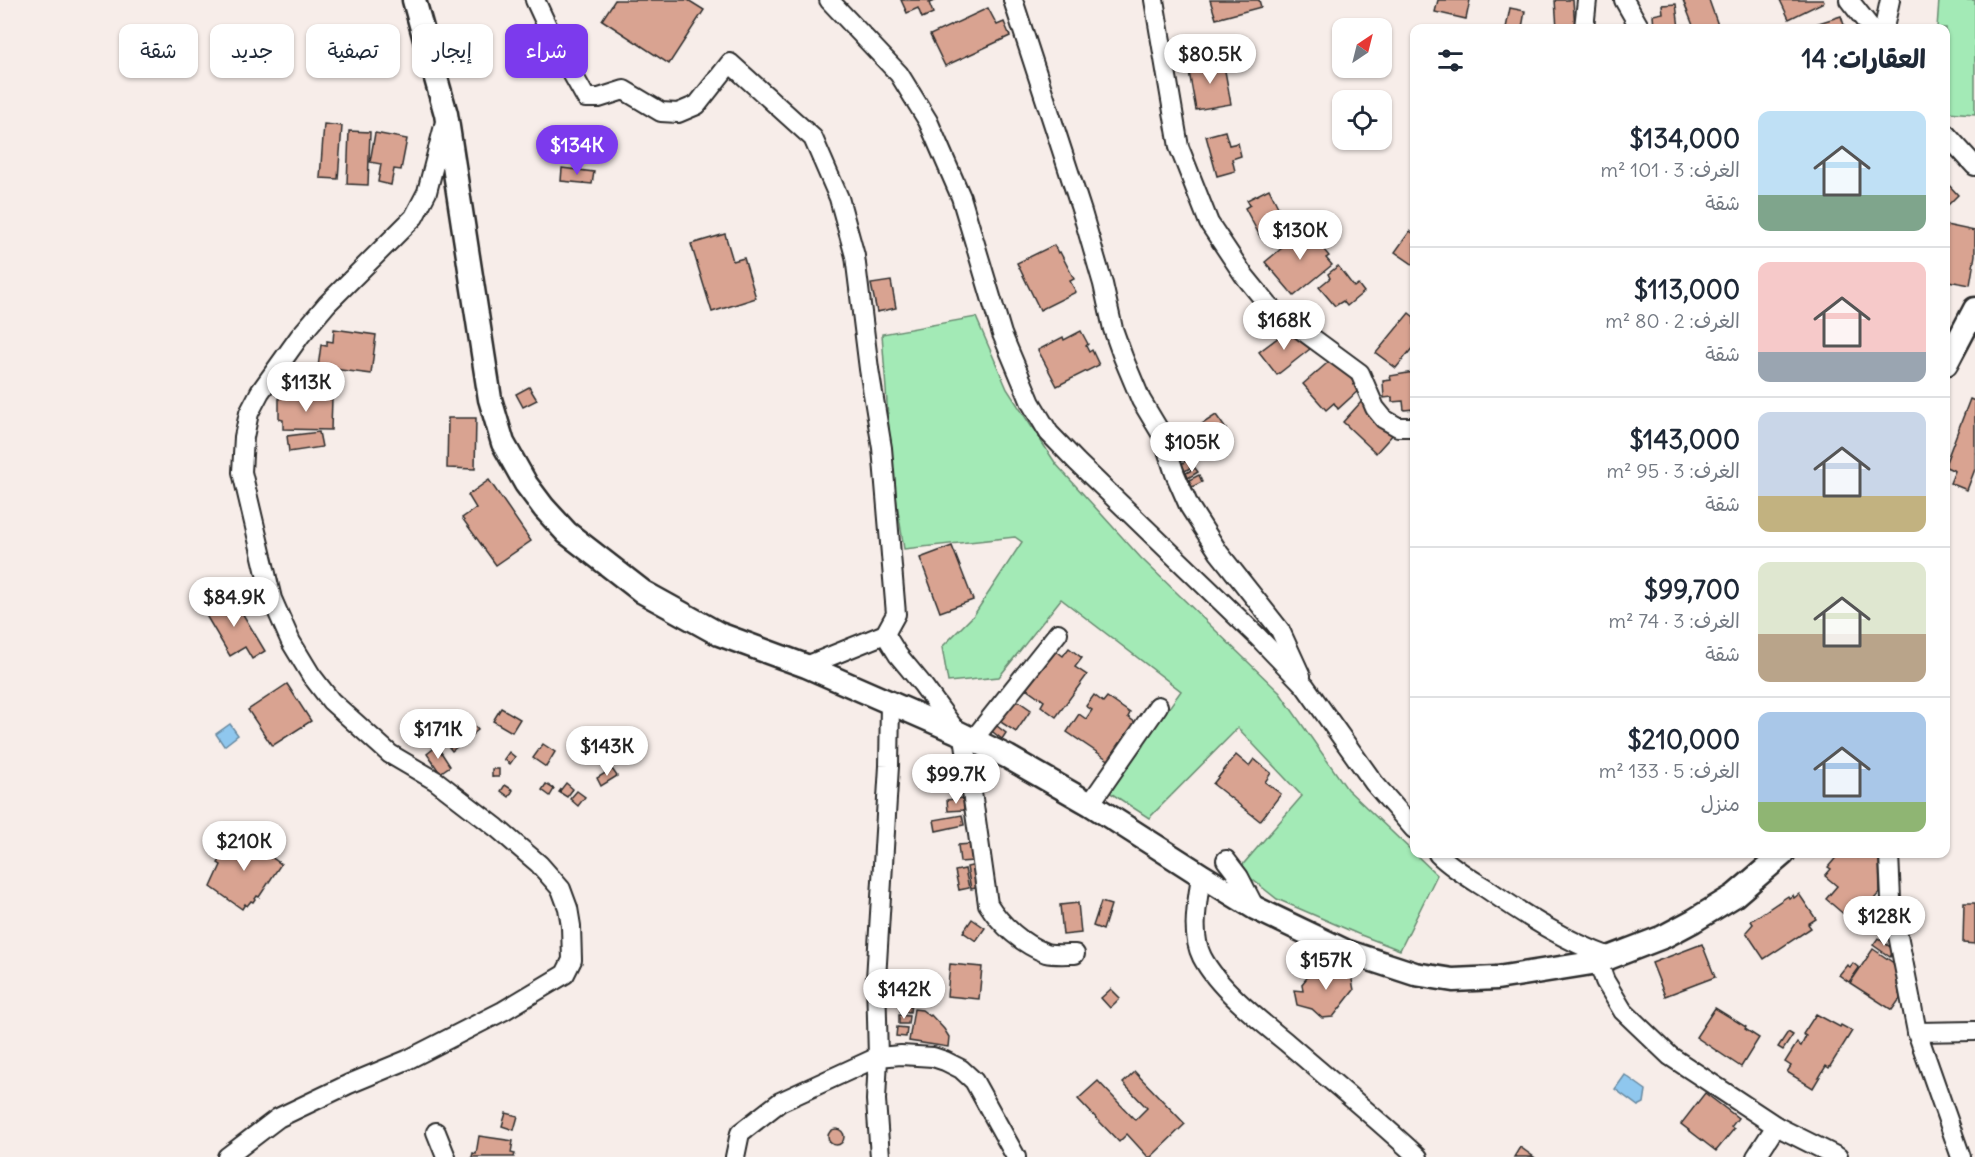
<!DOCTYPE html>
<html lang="ar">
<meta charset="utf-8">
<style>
:root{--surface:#fff;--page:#f6f6f7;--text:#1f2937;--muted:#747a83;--line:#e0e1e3;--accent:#7c3aed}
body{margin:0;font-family:Delius,"Playpen Sans Arabic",sans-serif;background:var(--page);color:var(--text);direction:rtl;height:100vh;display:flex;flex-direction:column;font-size:22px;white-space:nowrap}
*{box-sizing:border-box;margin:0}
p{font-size:20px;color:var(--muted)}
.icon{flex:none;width:33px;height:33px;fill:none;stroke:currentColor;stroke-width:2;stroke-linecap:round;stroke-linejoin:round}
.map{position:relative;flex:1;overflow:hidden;direction:ltr}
.sheet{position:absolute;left:1410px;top:24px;width:540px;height:834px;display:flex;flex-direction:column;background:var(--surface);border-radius:12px;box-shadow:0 2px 4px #0004;direction:rtl}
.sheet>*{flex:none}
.guide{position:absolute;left:18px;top:24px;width:570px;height:54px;direction:rtl;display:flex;gap:12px}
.needle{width:39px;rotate:35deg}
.fabs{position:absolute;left:1332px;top:18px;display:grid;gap:12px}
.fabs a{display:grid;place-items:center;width:60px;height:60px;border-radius:12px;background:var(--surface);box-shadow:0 2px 4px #0004;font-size:30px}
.price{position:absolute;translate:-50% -51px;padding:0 14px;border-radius:21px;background:#fff;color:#222;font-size:20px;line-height:39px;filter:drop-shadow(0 2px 3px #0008)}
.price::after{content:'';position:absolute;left:50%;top:36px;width:18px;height:14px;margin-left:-9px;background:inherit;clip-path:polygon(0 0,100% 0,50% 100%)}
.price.on{background:var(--accent);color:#fff}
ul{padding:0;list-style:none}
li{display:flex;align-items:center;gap:18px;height:150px;padding:0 24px}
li+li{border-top:2px solid var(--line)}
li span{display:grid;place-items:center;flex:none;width:168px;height:120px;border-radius:12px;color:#555}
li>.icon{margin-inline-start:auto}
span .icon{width:72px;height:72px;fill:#fffc;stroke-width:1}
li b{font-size:26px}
h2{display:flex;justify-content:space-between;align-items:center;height:72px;padding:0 24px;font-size:26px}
.tag{padding:0 21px;border-radius:12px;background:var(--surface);box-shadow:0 2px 4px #0004;font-size:21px;line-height:54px}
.tag.on{background:var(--accent);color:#fff}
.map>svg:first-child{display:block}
.green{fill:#a3eab6;stroke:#678a70;stroke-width:1.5}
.water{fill:#8fc7ee;stroke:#6789a0;stroke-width:1.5}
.building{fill:#d9a391;stroke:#2b2b2b;stroke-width:1.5}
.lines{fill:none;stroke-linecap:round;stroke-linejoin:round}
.minor-casing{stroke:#2b2b2b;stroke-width:22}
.tertiary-casing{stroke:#2b2b2b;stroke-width:27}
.minor{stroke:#fff;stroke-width:18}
.tertiary{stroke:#fff;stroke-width:22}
</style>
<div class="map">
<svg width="1975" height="1157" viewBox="0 0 1975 1157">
<rect width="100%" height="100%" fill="#f7ede9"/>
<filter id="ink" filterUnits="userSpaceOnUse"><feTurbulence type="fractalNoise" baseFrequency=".0167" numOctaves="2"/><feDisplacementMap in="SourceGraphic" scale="12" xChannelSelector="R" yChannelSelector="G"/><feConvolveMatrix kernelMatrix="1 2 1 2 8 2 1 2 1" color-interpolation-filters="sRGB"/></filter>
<g filter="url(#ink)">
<!-- green -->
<g class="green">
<polygon points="1939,0 1975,0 1975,114 1946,112 1946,28 1937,28"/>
<polygon points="976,317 1007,389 1056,464 1141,558 1280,693 1347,789 1437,875 1400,950 1358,934 1277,899 1239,869 1302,796 1238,728 1149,818 1109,792 1181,691 1061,599 999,677 948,682 942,647 974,615 1022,542 1015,537 904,549 892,472 882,334"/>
</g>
<!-- water -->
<g class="water">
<polygon points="230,724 238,735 224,746 216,734"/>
<polygon points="1625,1075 1646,1090 1644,1103 1638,1106 1615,1089"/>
</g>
<!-- building -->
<g class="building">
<polygon points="615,0 688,0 704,10 669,64 602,20"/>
<polygon points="901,0 937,0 929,3 933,13 922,18 918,8 907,13"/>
<polygon points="1210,0 1259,0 1261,7 1216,19"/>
<polygon points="1438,0 1470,0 1466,19 1435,12"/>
<polygon points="1555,0 1573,0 1575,28 1557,28"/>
<polygon points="1683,0 1709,0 1719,28 1694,28"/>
<polygon points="1780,0 1823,0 1824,2 1789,19"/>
<polygon points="1676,4 1679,28 1654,28 1653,15 1663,13 1662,5"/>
<polygon points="988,8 997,25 1004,22 1010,36 945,66 930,35"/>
<polygon points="1510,8 1525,11 1522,28 1506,28"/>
<polygon points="1841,16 1845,28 1803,28"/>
<polygon points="1223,60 1231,104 1196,110 1188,66"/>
<polygon points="324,124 342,126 338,179 320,178"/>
<polygon points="349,131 370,132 368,185 347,184"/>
<polygon points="1225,131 1229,145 1238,143 1241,156 1232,159 1235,171 1217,176 1206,136"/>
<polygon points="375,133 407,139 401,170 394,169 391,185 378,182 381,164 370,162"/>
<polygon points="562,168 594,172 592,184 561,181"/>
<polygon points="1946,182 1958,195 1946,207"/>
<polygon points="1269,189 1286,223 1279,226 1282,232 1267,239 1265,236 1261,238 1245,208 1250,205 1247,200"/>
<polygon points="1311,224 1325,241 1320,245 1329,256 1326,258 1332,265 1294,296 1265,262"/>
<polygon points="1946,225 1975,231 1975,255 1970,285 1948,281 1946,294"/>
<polygon points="1410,231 1414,234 1414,265 1395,252"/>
<polygon points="725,234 733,261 744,258 756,298 712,312 691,244"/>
<polygon points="1054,245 1058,253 1060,252 1074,279 1070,281 1076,292 1040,310 1017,263"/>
<polygon points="1338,266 1354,287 1358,284 1364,292 1347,306 1343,301 1335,306 1319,287 1330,278 1328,274"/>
<polygon points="891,281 896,308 877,312 871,284"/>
<polygon points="1409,313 1414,317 1414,346 1396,368 1376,353"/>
<polygon points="1292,327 1310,349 1277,375 1259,352"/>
<polygon points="334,329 376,335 371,374 318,367 321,345 327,346 327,341 333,342"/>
<polygon points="1081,331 1088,344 1086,346 1089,352 1092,350 1099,365 1057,386 1038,350 1063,337 1064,340"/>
<polygon points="1333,358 1360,389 1338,409 1334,403 1326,410 1303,384"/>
<polygon points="1414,372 1414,409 1404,410 1403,401 1392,402 1392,397 1384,398 1383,381 1391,380 1390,376"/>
<rect x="276" y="387" width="42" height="6"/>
<polygon points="529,387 537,400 523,407 516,394"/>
<polygon points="279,397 332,398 331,430 283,429 283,420 279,419"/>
<polygon points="1970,399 1975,401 1975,469 1967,490 1950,483 1955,471 1946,467 1946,462"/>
<polygon points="1362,401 1395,432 1376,453 1343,422"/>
<polygon points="1216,415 1226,429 1212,438 1202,424"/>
<polygon points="448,418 476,418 475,469 447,468"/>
<polygon points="319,432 322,447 289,452 287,436"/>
<polygon points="1189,459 1193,466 1185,471 1181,464"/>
<polygon points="1195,468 1198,472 1188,478 1186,473"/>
<polygon points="1199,475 1202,482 1192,487 1189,480"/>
<polygon points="489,480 531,541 496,565 462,518 476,508 468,495"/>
<polygon points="952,546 973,600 940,612 920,558"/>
<polygon points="232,596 265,651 252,659 245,647 230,656 204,612"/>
<polygon points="1069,648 1082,658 1075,667 1087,675 1056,717 1041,706 1044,701 1026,688 1054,649 1063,656"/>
<polygon points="287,684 311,721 272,746 248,710"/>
<polygon points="1094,695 1103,702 1107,697 1130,713 1128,717 1136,723 1110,761 1067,732 1079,714 1086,719 1092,710 1086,706"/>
<polygon points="1011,696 1031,710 1016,732 996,719"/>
<polygon points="501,708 520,719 512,732 493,721"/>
<polygon points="470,721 478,730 452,751 445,742"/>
<polygon points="993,723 1006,733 1002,739 989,729"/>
<polygon points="543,744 555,752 546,767 533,758"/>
<polygon points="437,746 450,766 440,773 427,754"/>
<polygon points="509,752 515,757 510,764 504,759"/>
<polygon points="1236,755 1249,766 1254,759 1271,773 1265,782 1281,794 1260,821 1213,784"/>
<rect x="492" y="769" width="7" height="8"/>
<polygon points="612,769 617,776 601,786 597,778"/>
<polygon points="566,783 573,789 567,797 559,792"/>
<polygon points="546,784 554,789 550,796 542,790"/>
<polygon points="505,785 513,790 509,797 501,791"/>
<polygon points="577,791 585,797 578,806 570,799"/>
<polygon points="963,798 964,810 948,811 947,800"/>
<polygon points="962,815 964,825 936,831 934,820"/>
<polygon points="219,825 229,829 223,845 213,841"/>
<polygon points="238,834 281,864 259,897 257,896 253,902 251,901 247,906 245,904 242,909 211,887 221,865 218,863"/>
<polygon points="971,844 973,861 960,862 958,845"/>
<polygon points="1839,854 1875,854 1879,858 1880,892 1854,923 1826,899 1837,886 1825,876 1831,869 1828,867"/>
<polygon points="976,865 980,887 971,889 967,867"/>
<polygon points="965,869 969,888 959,890 955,871"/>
<polygon points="1799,894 1816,919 1808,924 1811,928 1764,959 1746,932 1753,924 1751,921 1788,896 1789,898 1793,895 1794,898"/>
<polygon points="1101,902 1111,905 1103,930 1093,926"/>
<polygon points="1078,903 1081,933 1063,935 1060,905"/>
<polygon points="1964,903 1975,903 1975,944 1963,943"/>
<polygon points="972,919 985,928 976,941 963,932"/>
<polygon points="1878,938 1894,950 1890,957 1873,945"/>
<polygon points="1702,944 1715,977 1665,996 1652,963"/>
<polygon points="1873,949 1901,968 1902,977 1897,985 1903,988 1899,994 1902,996 1892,1010 1850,983"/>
<polygon points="1853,963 1859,968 1849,982 1839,975 1847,965 1850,967"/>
<polygon points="950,964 982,967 979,999 947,996"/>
<polygon points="1340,966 1351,975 1354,990 1333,1017 1322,1018 1312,1009 1297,1005 1294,990 1303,991 1302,984 1310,974 1310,971"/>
<polygon points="1111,989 1120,998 1110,1008 1101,998"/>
<polygon points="901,1003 911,1004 910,1012 900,1011"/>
<polygon points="1715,1008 1746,1027 1745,1029 1759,1038 1741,1067 1696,1037"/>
<polygon points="914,1009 922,1010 930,1016 931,1015 944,1029 949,1037 948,1047 909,1041"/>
<polygon points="1816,1014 1840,1027 1841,1025 1852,1031 1829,1068 1826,1066 1813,1088 1787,1072 1791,1066 1785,1062 1797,1043 1801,1046 1806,1036 1803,1034"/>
<polygon points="899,1015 909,1016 908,1024 899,1024"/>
<polygon points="897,1027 907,1028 906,1037 896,1036"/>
<polygon points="1788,1032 1793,1035 1783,1050 1778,1047"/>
<polygon points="1135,1072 1185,1124 1151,1157 1148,1157 1127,1134 1119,1142 1078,1099 1098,1081 1135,1120 1147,1108 1123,1083"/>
<polygon points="1705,1093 1738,1118 1731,1127 1734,1129 1716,1151 1681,1124"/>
<polygon points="506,1113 518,1116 514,1130 502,1126"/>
<circle cx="836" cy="1137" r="8"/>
<polygon points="479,1136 513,1141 511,1153 515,1154 514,1157 472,1157 473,1153 476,1154"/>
<polygon points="1520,1147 1534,1157 1514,1157"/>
</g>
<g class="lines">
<defs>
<g id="minor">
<polyline points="535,0 554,41 586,98 599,98 624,90 661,112 678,113 697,105 730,63 813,138 839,198 855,256 869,369 882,448 896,614 885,634 806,666"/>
<polyline points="829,0 899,74 928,121 961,197 1002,334 1031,403 1049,433 1077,462 1258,637 1305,686 1374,783 1414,829"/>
<polyline points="1013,0 1082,212 1103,284 1113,329 1123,357 1141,400 1162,435 1175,474 1189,506 1219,553 1280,630 1301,676"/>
<polyline points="1154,0 1179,147 1209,223 1243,274 1269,306 1360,373 1375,408 1384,419 1398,427 1414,427"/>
<polyline points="1624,0 1640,28"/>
<polyline points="1849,0 1871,28"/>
<polyline points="1584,28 1587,0"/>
<polyline points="1884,28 1890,0"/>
<polyline points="1946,134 1975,166"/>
<polyline points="885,634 898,655 922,684 957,732"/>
<path d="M964,736L988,904C1001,925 1022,944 1046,953C1054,955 1066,954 1075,954"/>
<polyline points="972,741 1058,633"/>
<polyline points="1090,804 1158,706"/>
<path d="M1438,854C1452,868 1471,879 1487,889C1526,916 1565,941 1610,957"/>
<polyline points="1889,854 1891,899 1917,1032 1961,1157"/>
<polyline points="1226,860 1239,877 1255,908"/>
<path d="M1201,875C1198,901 1190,933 1202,957C1218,988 1259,1020 1286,1042C1330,1080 1375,1117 1418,1157"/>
<polyline points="1598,962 1605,981 1623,1011 1670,1056 1776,1126 1838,1157"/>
<polyline points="1917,1032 1975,1031"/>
<polyline points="436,1132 446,1157"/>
<polyline points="227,1157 278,1118 349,1084 407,1060 503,1011 565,974 572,960 571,926 568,908 561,889 539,864 497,828 436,781 390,754 331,701 311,675 291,642 272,599 242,472 244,437 249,413 260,392 300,336 327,304 414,217 427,192 445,122"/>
<polyline points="735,1157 740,1133 780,1102 878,1057 901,1055 933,1057 945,1061 961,1069 974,1081 1016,1157"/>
<polyline points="880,1157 876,1100 878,1057 876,979 889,766 890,703"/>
<polyline points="1756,1157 1776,1126"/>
</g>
<g id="tertiary">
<polyline points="414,0 446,114 490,399 503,443 526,484 544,508 567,533 643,592 719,634 806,666 957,732 1008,757 1090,804 1201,875 1255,908 1345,951 1415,974 1453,980 1497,978 1598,962 1663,937 1693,921 1734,896 1783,854"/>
<polyline points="1946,364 1975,309"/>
</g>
</defs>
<!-- minor casing -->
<use href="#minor" class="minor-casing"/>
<!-- tertiary casing -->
<use href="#tertiary" class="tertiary-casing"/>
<!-- minor -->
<use href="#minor" class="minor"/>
<!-- tertiary -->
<use href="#tertiary" class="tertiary"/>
</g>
</g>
</svg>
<div class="fabs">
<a><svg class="needle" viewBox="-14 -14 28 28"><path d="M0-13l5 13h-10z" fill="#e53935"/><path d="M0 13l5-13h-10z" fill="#747a83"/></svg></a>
<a><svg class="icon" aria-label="locate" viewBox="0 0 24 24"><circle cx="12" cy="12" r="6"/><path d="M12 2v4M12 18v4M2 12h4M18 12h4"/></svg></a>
</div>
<b class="price" style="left:1210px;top:85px">$80.5K</b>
<b class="price on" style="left:577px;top:176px">$134K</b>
<b class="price" style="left:1300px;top:261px">$130K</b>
<b class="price" style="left:1284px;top:351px">$168K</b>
<b class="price" style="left:306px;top:413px">$113K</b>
<b class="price" style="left:1192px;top:473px">$105K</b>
<b class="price" style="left:234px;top:628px">$84.9K</b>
<b class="price" style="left:438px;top:760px">$171K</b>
<b class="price" style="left:607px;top:777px">$143K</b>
<b class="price" style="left:956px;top:805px">$99.7K</b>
<b class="price" style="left:244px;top:872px">$210K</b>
<b class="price" style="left:1884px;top:947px">$128K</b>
<b class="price" style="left:1326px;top:991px">$157K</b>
<b class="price" style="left:904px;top:1020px">$142K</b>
<div class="guide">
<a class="tag on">شراء</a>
<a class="tag">إيجار</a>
<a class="tag">تصفية</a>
<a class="tag">جديد</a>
<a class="tag">شقة</a>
</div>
<section class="sheet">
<h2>العقارات: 14<svg class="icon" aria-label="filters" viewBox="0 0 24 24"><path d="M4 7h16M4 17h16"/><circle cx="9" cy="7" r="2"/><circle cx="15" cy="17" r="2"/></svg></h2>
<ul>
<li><span style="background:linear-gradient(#bfe0f5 70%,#7fa58c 0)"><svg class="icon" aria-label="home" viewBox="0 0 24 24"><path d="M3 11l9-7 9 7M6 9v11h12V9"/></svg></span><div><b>$134,000</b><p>الغرف: 3 · 101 m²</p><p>شقة</p></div></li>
<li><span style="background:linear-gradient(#f6c9c9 75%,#9aa5b1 0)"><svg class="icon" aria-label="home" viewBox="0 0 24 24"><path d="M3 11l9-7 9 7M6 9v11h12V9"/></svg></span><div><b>$113,000</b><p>الغرف: 2 · 80 m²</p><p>شقة</p></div></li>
<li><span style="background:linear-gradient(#c9d6e8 70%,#c2b280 0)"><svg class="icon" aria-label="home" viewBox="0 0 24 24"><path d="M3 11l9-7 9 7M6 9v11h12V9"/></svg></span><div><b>$143,000</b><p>الغرف: 3 · 95 m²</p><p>شقة</p></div></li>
<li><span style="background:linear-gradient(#dfe7d0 60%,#b9a48a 0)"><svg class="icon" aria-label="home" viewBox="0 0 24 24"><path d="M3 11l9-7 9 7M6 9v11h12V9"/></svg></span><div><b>$99,700</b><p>الغرف: 3 · 74 m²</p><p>شقة</p></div></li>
<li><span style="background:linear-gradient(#a9c7e8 75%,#8fb573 0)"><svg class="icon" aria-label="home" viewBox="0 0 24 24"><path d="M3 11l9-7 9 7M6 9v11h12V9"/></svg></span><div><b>$210,000</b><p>الغرف: 5 · 133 m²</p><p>منزل</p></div></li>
</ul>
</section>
</div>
